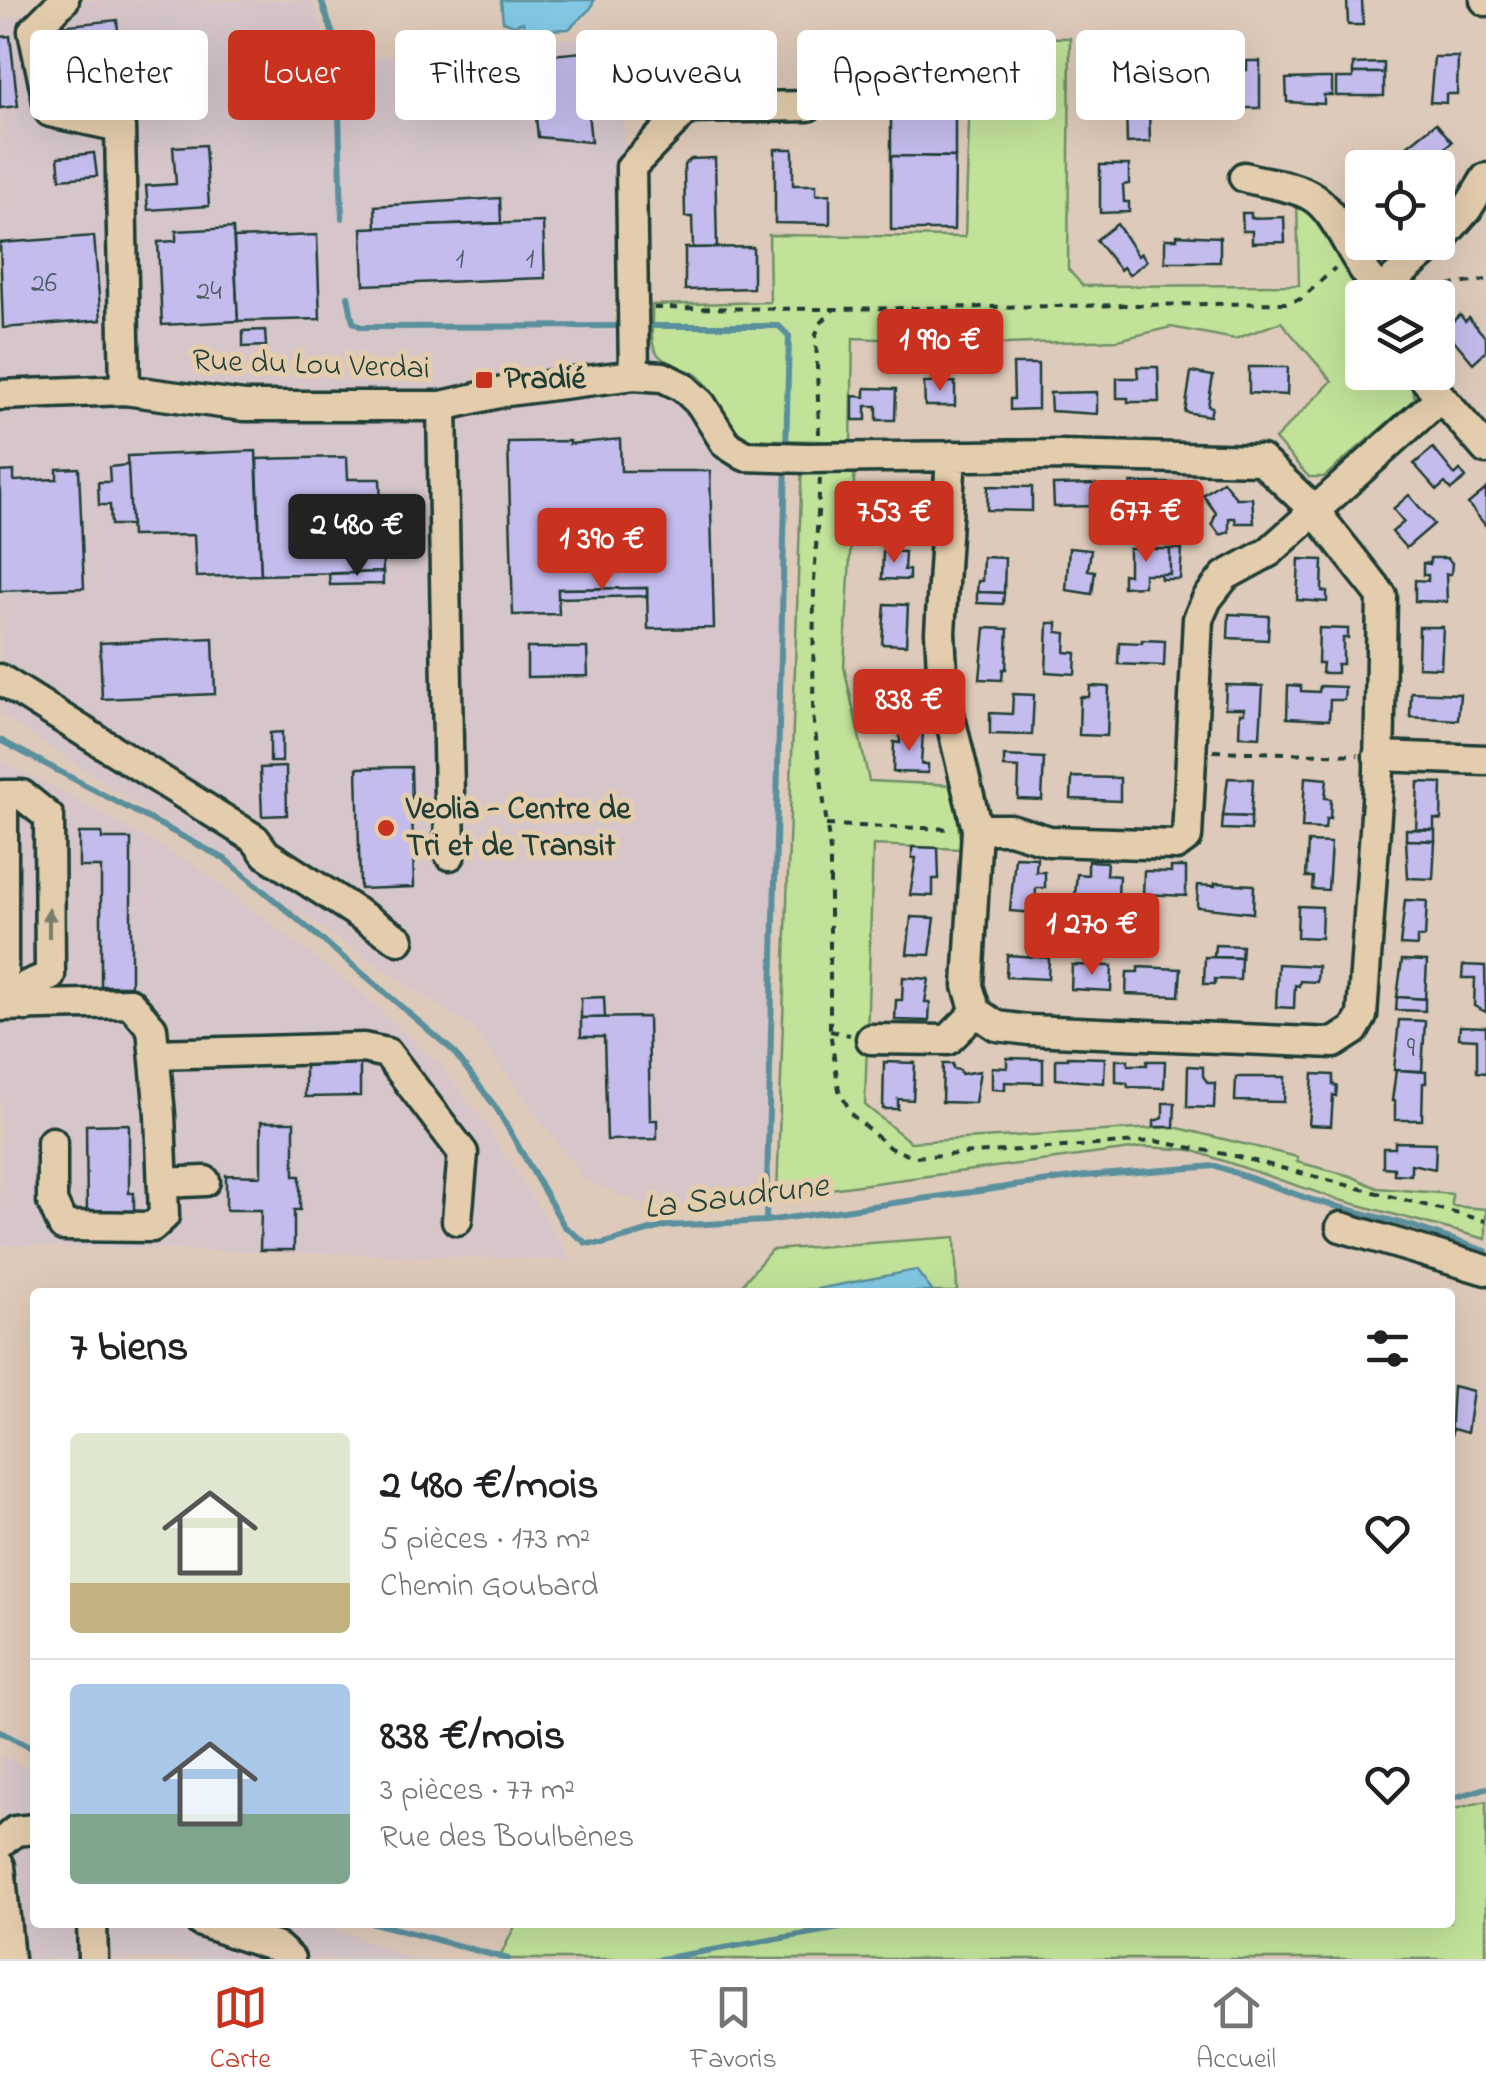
<!DOCTYPE html>
<html lang="fr">
<meta charset="utf-8">
<style>
:root{--surface:#fff;--page:#f6f6f6;--text:#202124;--muted:#757577;--line:#e0e0e0;--accent:#c8321e}
body{margin:0;font-family:"Indie Flower",sans-serif;background:var(--page);color:var(--text);height:100vh;display:flex;flex-direction:column;font-size:38px;white-space:nowrap}
*{box-sizing:border-box;margin:0}
p{font-size:32px;color:var(--muted)}
.icon{flex:none;width:55px;height:55px;fill:none;stroke:currentColor;stroke-width:2;stroke-linecap:round;stroke-linejoin:round}
.map{position:relative;flex:1;overflow:hidden}
.details{position:absolute;left:30px;top:1288px;width:1425px;height:640px;display:flex;flex-direction:column;background:var(--surface);border-radius:10px;box-shadow:0 10px 40px #0002}
.details>*{flex:none}
.hud{position:absolute;left:30px;top:30px;width:1428px;height:90px;display:flex;gap:20px}
.fabs{position:absolute;left:1345px;top:150px;display:grid;gap:20px}
.fabs a{display:grid;place-items:center;width:110px;height:110px;border-radius:10px;background:var(--surface);box-shadow:0 10px 40px #0002;font-size:50px}
.price{position:absolute;translate:-50% -85px;padding:0 22px;border-radius:10px;background:var(--accent);color:#fff;font-size:32px;line-height:65px;filter:drop-shadow(0 2px 5px #0008)}
.price::after{content:'';position:absolute;left:50%;top:60px;width:30px;height:22px;margin-left:-15px;background:inherit;clip-path:polygon(0 0,100% 0,50% 100%)}
.price.active{background:#222;color:#fff}
ul{padding:0;list-style:none}
li{display:flex;align-items:center;gap:30px;height:250px;padding:0 40px}
li+li{border-top:2px solid var(--line)}
li span{display:grid;place-items:center;flex:none;width:280px;height:200px;border-radius:10px;color:#555}
li>.icon{margin-inline-start:auto}
span .icon{width:120px;height:120px;fill:#fffc;stroke-width:1}
li b{font-size:42px}
h2{display:flex;justify-content:space-between;align-items:center;height:120px;padding:0 40px;font-size:42px}
.pill{padding:0 35px;border-radius:10px;background:var(--surface);box-shadow:0 10px 40px #0002;font-size:35px;line-height:90px}
.pill.active{background:var(--accent);color:#fff}
.dock{display:flex;justify-content:space-around;align-items:center;height:140px;border-top:2px solid var(--line);background:var(--surface);font-size:28px;color:var(--muted)}
.dock a{display:grid;justify-items:center;gap:5px}
.dock .active{color:var(--accent)}
.map>svg:first-child{display:block}
.built{fill:#d6c6ca}
.green{fill:#c2e29a;stroke:#709067;stroke-width:2.5}
.water{fill:#82c8e3;stroke:#5a909d;stroke-width:2.5}
.lines{fill:none;stroke-linecap:round;stroke-linejoin:round}
.stream{stroke:#5a909d;stroke-width:6}
.building{fill:#c5bcee;stroke:#1f3d34;stroke-width:2.5}
.minor-casing{stroke:#1f3d34;stroke-width:35}
.path{stroke:#1f3d34;stroke-width:4;stroke-dasharray:8 8;stroke-linecap:butt}
.minor{stroke:#e4cdad;stroke-width:28}
.oneway{fill:#787e6a}
.poi-dot{fill:#c8321e;stroke:#e4cdad;stroke-width:4}
.labels{text-anchor:middle;dominant-baseline:central;stroke-width:10;stroke-linejoin:round;paint-order:stroke}
.number-label{font-size:28px;fill:#485d62}
.street-label{font-size:32px;fill:#1f3d34;stroke:#e4cdad}
.poi-label{font-size:32px;font-weight:bold;fill:#1f3d34;stroke:#e4cdad;text-anchor:start}
.water-label{font-size:35px;font-style:italic;fill:#24443d;stroke:#e4cdad}
</style>
<div class="map">
<svg width="1486" height="1959" viewBox="0 0 1486 1959">
<rect width="100%" height="100%" fill="#decaba"/>
<filter id="ink" filterUnits="userSpaceOnUse"><feTurbulence type="fractalNoise" baseFrequency=".01" numOctaves="2"/><feDisplacementMap in="SourceGraphic" scale="20" xChannelSelector="R" yChannelSelector="G"/><feConvolveMatrix kernelMatrix="1 2 1 2 8 2 1 2 1" color-interpolation-filters="sRGB"/></filter>
<g filter="url(#ink)">
<!-- built -->
<g class="built">
<polygon points="37,0 312,0 334,61 630,33 612,326 793,334 766,1212 644,1205 584,1179 472,1028 0,714 0,18 39,12"/>
<polygon points="0,761 55,787 193,864 360,992 442,1067 485,1124 572,1260 0,1245"/>
<polygon points="0,1755 35,1774 35,1922 322,1923 397,1954 422,1959 0,1959"/>
</g>
<!-- green -->
<g class="green">
<path d="M972,36L1070,38L1068,269L1083,286L1299,285L1297,201L1304,200L1366,297L1362,298V372L1402,373L1411,383L1415,399L1324,477H1309L1275,439L1332,381L1281,322L1235,339L1171,327L1118,340L1005,344L853,338L851,442L746,439C724,423 719,394 698,376C685,367 666,366 656,352C649,341 653,318 652,305L770,302L769,235L965,237Z"/>
<polygon points="802,461 855,463 844,667 869,781 954,785 961,849 873,845 865,1105 910,1142 1174,1127 1297,1157 1297,1162 1351,1176 1377,1188 1452,1194 1452,1206 1486,1209 1486,1239 1340,1200 1191,1150 1146,1147 777,1196"/>
<polygon points="955,1237 957,1292 736,1292 771,1250"/>
<polygon points="1486,1801 1486,1959 499,1959 517,1922 1450,1922 1450,1810"/>
</g>
<!-- water -->
<g class="water">
<polygon points="501,0 594,0 591,8 569,29 546,30 525,41 523,22 514,25 503,21"/>
<polygon points="916,1270 933,1292 781,1292 817,1289"/>
</g>
<g class="lines">
<!-- stream -->
<g class="stream">
<polyline points="321,0 337,46 342,218"/>
<polyline points="348,296 353,322 361,327 628,326"/>
<polyline points="641,326 779,326 789,336 786,450"/>
<polyline points="0,740 225,859 374,983 453,1051 497,1109 564,1226 586,1243 602,1244 665,1226 766,1221 1085,1176 1216,1166 1312,1200 1412,1226 1486,1251"/>
<polyline points="766,1221 786,463"/>
<polyline points="0,1732 35,1750"/>
<polyline points="1450,1799 1486,1788"/>
<polyline points="370,1922 508,1959"/>
<polyline points="660,1959 875,1922"/>
</g>
</g>
<!-- building -->
<g class="building">
<polygon points="1347,0 1362,0 1363,25 1348,25"/>
<polygon points="117,20 125,108 68,114 66,100 63,100 65,97 59,26"/>
<polygon points="10,36 18,106 0,108 0,37"/>
<polygon points="1155,48 1161,69 1124,84 1117,58"/>
<polygon points="617,49 623,106 588,110 582,52"/>
<polygon points="582,52 591,142 538,137 530,57"/>
<polygon points="891,53 955,53 955,157 891,156"/>
<polygon points="134,57 138,96 126,97 122,58"/>
<polygon points="1434,57 1458,57 1457,94 1446,94 1446,103 1430,102"/>
<polygon points="1247,61 1260,61 1260,108 1235,108 1235,70 1247,70"/>
<polygon points="1384,63 1384,73 1353,73 1353,64"/>
<polygon points="1353,73 1384,73 1384,96 1336,96 1336,78 1353,78"/>
<polygon points="1323,78 1332,78 1332,95 1324,95 1324,104 1287,102 1286,79"/>
<polygon points="1149,96 1149,108 1126,108 1126,97"/>
<polygon points="1126,108 1149,108 1150,142 1127,143"/>
<polygon points="1436,123 1452,142 1423,168 1416,168 1401,151"/>
<polygon points="205,145 209,206 148,210 146,186 176,184 173,147"/>
<polygon points="775,149 793,149 793,185 816,185 816,195 830,194 830,224 775,223"/>
<polygon points="94,153 97,176 60,179 58,157"/>
<polygon points="891,156 955,157 954,230 891,230"/>
<polygon points="715,158 717,248 693,248 692,217 685,217 684,165 691,159"/>
<polygon points="1100,165 1129,165 1129,184 1123,185 1124,202 1129,202 1129,212 1100,213"/>
<polygon points="500,198 501,223 376,228 375,206"/>
<polygon points="1242,213 1251,213 1251,218 1284,217 1285,242 1252,243 1252,231 1243,231"/>
<polygon points="543,222 545,278 364,285 362,228"/>
<polygon points="1117,224 1138,256 1141,253 1147,261 1129,275 1123,267 1120,270 1096,240"/>
<polygon points="233,228 238,321 162,325 158,242 176,241 176,231"/>
<polygon points="317,235 320,319 238,321 234,238"/>
<polygon points="1177,235 1220,237 1220,262 1165,262 1165,239 1177,239"/>
<polygon points="94,236 101,320 3,328 0,243"/>
<polygon points="753,247 753,288 685,290 685,248"/>
<polygon points="1460,315 1465,321 1469,318 1486,338 1486,351 1473,363 1452,338 1449,340 1441,331"/>
<polygon points="265,330 266,346 243,347 243,331"/>
<polygon points="1013,364 1038,364 1038,409 1010,410 1010,399 1014,399"/>
<polygon points="1137,367 1158,367 1159,402 1128,402 1128,398 1117,398 1117,378 1138,378"/>
<polygon points="1249,367 1288,367 1287,395 1249,393"/>
<polygon points="1191,372 1213,376 1208,406 1212,407 1210,416 1185,412"/>
<polygon points="955,382 955,406 925,406 924,383"/>
<polygon points="865,388 896,389 895,420 877,420 877,406 866,406 866,420 853,420 853,396 865,397"/>
<polygon points="1097,392 1097,414 1051,411 1050,393"/>
<polygon points="620,439 621,471 710,471 714,628 648,629 647,588 558,589 559,614 513,615 508,442 570,441 569,444"/>
<polygon points="1433,448 1455,475 1460,470 1466,478 1451,490 1445,483 1437,490 1414,464"/>
<polygon points="256,451 261,575 196,577 194,535 131,536 127,456"/>
<polygon points="347,457 348,479 380,479 383,572 261,575 257,459"/>
<polygon points="128,465 131,525 111,525 110,505 99,505 98,482 110,482 109,467"/>
<polygon points="79,468 84,588 0,591 0,472 14,471 14,481 57,479 57,469"/>
<polygon points="1223,481 1236,498 1252,498 1254,523 1236,523 1235,518 1229,518 1229,532 1220,535 1212,524 1216,513 1203,495"/>
<rect x="1131" y="483" width="46" height="24"/>
<polygon points="1096,484 1096,506 1054,507 1053,485"/>
<polygon points="988,486 1032,487 1032,511 987,510"/>
<polygon points="867,488 912,493 911,518 865,516"/>
<polygon points="1486,489 1486,526 1468,504"/>
<polygon points="1409,495 1434,524 1406,548 1392,532 1404,522 1393,509"/>
<polygon points="1069,548 1091,550 1088,570 1095,571 1092,594 1066,590"/>
<polygon points="1129,549 1170,549 1170,574 1144,574 1144,586 1123,587 1123,574 1129,575"/>
<polygon points="1170,549 1182,549 1180,579 1161,579 1160,574 1170,574"/>
<polygon points="883,551 905,552 904,570 909,570 909,580 882,579"/>
<polygon points="983,557 1005,558 1004,593 977,592 978,581 982,581"/>
<polygon points="1430,558 1447,558 1452,563 1451,574 1446,574 1447,602 1415,601 1415,580 1428,581 1428,575 1423,575 1423,563 1430,564"/>
<polygon points="1299,559 1323,560 1322,591 1327,592 1327,602 1297,600"/>
<polygon points="383,572 383,584 330,585 329,574"/>
<polygon points="647,588 647,596 558,598 558,589"/>
<polygon points="977,592 1004,593 1003,604 977,603"/>
<polygon points="885,604 908,605 906,645 882,644"/>
<polygon points="1229,614 1269,616 1268,640 1228,638"/>
<polygon points="1048,623 1057,623 1057,632 1066,633 1065,652 1076,653 1075,674 1046,672"/>
<polygon points="1419,627 1443,627 1441,668 1418,667"/>
<polygon points="985,628 1008,629 1006,669 1003,669 1002,680 980,679"/>
<polygon points="1319,628 1348,629 1348,638 1343,638 1343,664 1337,664 1337,673 1322,673 1323,663 1318,663"/>
<polygon points="213,638 215,694 102,699 100,643"/>
<polygon points="1142,640 1165,641 1164,666 1118,664 1119,642 1142,643"/>
<polygon points="527,648 587,648 588,676 527,677"/>
<polygon points="888,673 901,673 900,681 911,681 910,694 900,693 900,707 866,706 865,674 888,678"/>
<polygon points="1226,685 1263,686 1260,737 1239,736 1240,713 1244,713 1244,708 1225,708"/>
<polygon points="1288,685 1301,686 1301,691 1319,692 1320,686 1345,687 1344,700 1330,700 1329,720 1287,718"/>
<polygon points="1090,686 1109,687 1107,736 1079,735 1080,697 1089,697"/>
<polygon points="1411,692 1460,694 1458,720 1410,717"/>
<polygon points="1013,694 1034,695 1032,735 990,734 990,713 1012,714"/>
<polygon points="900,731 923,732 921,764 928,764 928,773 893,772 894,742 900,743"/>
<polygon points="282,732 282,762 270,762 270,733"/>
<polygon points="1004,756 1044,758 1042,800 1018,799 1019,768 1004,767"/>
<polygon points="286,767 287,815 262,816 260,768"/>
<polygon points="411,767 414,887 360,889 357,768"/>
<polygon points="1072,777 1120,778 1120,801 1071,799"/>
<polygon points="1305,777 1327,779 1325,798 1331,799 1330,819 1326,819 1325,829 1302,828"/>
<polygon points="1228,778 1253,779 1251,817 1223,816"/>
<polygon points="1418,782 1442,783 1441,820 1434,819 1434,830 1416,829"/>
<polygon points="1223,816 1251,817 1251,830 1222,829"/>
<polygon points="1406,829 1435,830 1435,841 1406,840"/>
<polygon points="79,833 102,833 102,839 131,839 131,986 101,986 101,867 79,867"/>
<polygon points="1406,840 1435,841 1433,879 1408,878"/>
<polygon points="1308,842 1331,843 1328,890 1312,889 1313,877 1306,877"/>
<polygon points="912,847 938,848 939,879 933,879 933,896 910,895 916,858 912,858"/>
<polygon points="1015,857 1037,858 1036,872 1045,872 1045,888 1036,888 1035,913 1010,911"/>
<polygon points="1088,861 1107,862 1106,875 1119,876 1118,896 1075,895 1077,874 1088,875"/>
<polygon points="1171,867 1186,867 1186,896 1143,894 1144,871 1171,872"/>
<polygon points="1215,883 1254,885 1253,913 1197,907 1198,885 1215,886"/>
<polygon points="1405,900 1427,901 1425,937 1417,937 1417,946 1400,945"/>
<polygon points="1298,906 1322,907 1321,938 1297,937"/>
<polygon points="911,917 935,918 930,955 907,954"/>
<polygon points="1215,945 1242,946 1241,958 1214,957"/>
<polygon points="1007,955 1049,958 1048,979 1006,977"/>
<polygon points="1205,957 1241,958 1240,980 1215,979 1215,984 1204,984"/>
<polygon points="1402,960 1427,961 1425,999 1397,997"/>
<polygon points="1278,964 1318,966 1317,982 1300,981 1299,986 1295,985 1294,1008 1276,1007"/>
<polygon points="1072,965 1112,966 1111,991 1071,989"/>
<polygon points="1463,965 1485,966 1486,1012 1474,1006 1475,978 1462,978"/>
<polygon points="1138,967 1181,969 1179,996 1126,994 1127,972 1138,972"/>
<polygon points="903,977 929,979 925,1002 930,1002 929,1021 895,1020 896,1000 902,1000"/>
<polygon points="604,997 605,1018 581,1018 581,998"/>
<polygon points="1397,997 1425,999 1425,1011 1396,1010"/>
<polygon points="648,1017 650,1120 657,1120 657,1139 607,1140 604,1037 581,1037 581,1018"/>
<polygon points="1399,1020 1425,1021 1422,1071 1394,1070"/>
<polygon points="1460,1026 1486,1027 1486,1073 1477,1072 1477,1039 1459,1038"/>
<polygon points="360,1057 360,1096 305,1097 305,1058"/>
<polygon points="1068,1057 1105,1058 1104,1083 1056,1079 1056,1059 1068,1059"/>
<polygon points="1007,1058 1043,1059 1043,1083 1005,1082 1005,1090 992,1089 992,1067 1007,1068"/>
<polygon points="1116,1060 1128,1060 1128,1065 1147,1065 1147,1061 1165,1061 1164,1088 1128,1087 1127,1083 1116,1082"/>
<polygon points="884,1062 915,1063 913,1100 898,1099 898,1109 883,1109"/>
<polygon points="943,1064 953,1064 953,1069 960,1070 961,1074 980,1071 975,1103 942,1102"/>
<polygon points="1188,1066 1203,1067 1203,1076 1208,1083 1215,1083 1214,1108 1187,1107"/>
<polygon points="1396,1070 1426,1072 1426,1083 1423,1083 1422,1120 1395,1120 1395,1101 1392,1101"/>
<polygon points="1313,1074 1333,1075 1333,1085 1337,1086 1336,1096 1333,1095 1331,1126 1309,1125"/>
<polygon points="1236,1077 1285,1077 1284,1102 1235,1101"/>
<polygon points="1163,1103 1175,1103 1174,1127 1154,1127 1154,1121 1163,1118"/>
<polygon points="261,1122 294,1122 294,1176 300,1176 300,1210 294,1210 294,1250 260,1250 261,1210 226,1210 226,1175 261,1176"/>
<polygon points="129,1124 129,1193 134,1193 134,1215 87,1215 86,1125"/>
<polygon points="1395,1142 1436,1143 1435,1169 1411,1164 1411,1175 1394,1174 1394,1168 1383,1167 1383,1148 1395,1148"/>
<polygon points="1453,1386 1473,1391 1467,1433 1453,1429 1450,1440"/>
</g>
<g class="lines">
<defs>
<g id="minor">
<polyline points="64,0 33,31 50,112 120,127 125,390"/>
<polyline points="1485,0 1486,1"/>
<path d="M1244,177C1264,183 1293,185 1311,196C1341,213 1354,271 1386,294"/>
<polyline points="1438,242 1467,209 1486,178"/>
<polyline points="1385,298 1392,281 1437,242"/>
<polyline points="1419,372 1486,449"/>
<polyline points="634,375 631,167 688,108 808,106"/>
<polyline points="0,395 125,390 244,406 442,406 507,391 634,375 663,377 683,387 701,404 726,444 745,456 808,458 1059,455 1261,460 1313,509 1382,596 1379,772 1362,1016 1354,1030 1334,1043 1029,1030 997,1026 976,1012 968,986 977,829 943,689 940,632 951,456"/>
<polyline points="442,406 450,855"/>
<polyline points="0,679 255,839 266,854 399,940"/>
<polyline points="1378,756 1486,760"/>
<polyline points="977,829 1010,829 1049,841 1176,845 1187,837 1198,619 1207,599 1225,576 1269,552 1440,398"/>
<polyline points="3,1005 3,795 22,795 49,817 50,976 28,985 27,1006"/>
<polyline points="0,1006 130,1003 152,1028 160,1115 164,1216 152,1227 63,1226 52,1201 52,1142"/>
<polyline points="871,1039 948,1040 976,1012"/>
<polyline points="155,1054 363,1048 387,1053 463,1153 457,1220"/>
<polyline points="163,1183 205,1181"/>
<polyline points="1341,1227 1486,1270"/>
<polyline points="0,1844 15,1831 35,1829"/>
<polyline points="0,1866 9,1959"/>
<polyline points="92,1922 93,1959"/>
<polyline points="201,1922 278,1948 290,1959"/>
</g>
</defs>
<!-- minor casing -->
<use href="#minor" class="minor-casing"/>
<!-- path -->
<g class="path">
<polyline points="1416,290 1486,280"/>
<polyline points="654,308 834,309"/>
<polyline points="819,434 816,334 820,324 834,309 1286,303 1301,299 1335,268"/>
<polyline points="820,478 814,582 813,715 830,850 830,1031 839,1090 852,1115 890,1148 913,1157 1155,1141 1235,1156 1486,1221"/>
<polyline points="1213,751 1358,755"/>
<polyline points="826,825 952,829"/>
<polyline points="830,1031 850,1035"/>
</g>
<!-- minor -->
<use href="#minor" class="minor"/>
</g>
<!-- one-way arrows -->
<defs><path id="oneway-solid" d="M-6-.8H1V-3.2L6.5 0L1 3.2V.8H-6Z" transform="scale(2.5)"/></defs>
<use class="oneway" href="#oneway-solid" transform="translate(49 923) rotate(-90)"/>
</g>
<!-- markers -->
<g class="poi-dot">
<rect x="474" y="370" width="20" height="20" rx="5"/>
<circle cx="386" cy="828" r="10"/>
</g>
<g class="labels">
<!-- number labels -->
<g class="number-label">
<text x="460" y="260">1</text>
<text x="530" y="260">1</text>
<text x="44" y="284">26</text>
<text x="209" y="292">24</text>
<text x="1411" y="1049">9</text>
</g>
<!-- street labels -->
<g class="street-label">
<text transform="translate(311 366) rotate(2)">Rue du Lou Verdai</text>
</g>
<!-- poi labels -->
<g class="poi-label">
<text x="504" y="380">Pradié</text>
<text x="406" y="810">Veolia - Centre de<tspan x="406" dy="37">Tri et de Transit</tspan></text>
</g>
<!-- water labels -->
<g class="water-label">
<text transform="translate(736 1198) rotate(-7)">La Saudrune</text>
</g>
</g>
</svg>
<div class="fabs">
<a><svg class="icon" aria-label="locate" viewBox="0 0 24 24"><circle cx="12" cy="12" r="6"/><path d="M12 2v4M12 18v4M2 12h4M18 12h4"/></svg></a>
<a><svg class="icon" aria-label="layers" viewBox="0 0 24 24"><path d="M12 4l9 5-9 5-9-5zM3 14l9 5 9-5"/></svg></a>
</div>
<b class="price" style="left:940px;top:394px">1 990 €</b>
<b class="price" style="left:1146px;top:565px">677 €</b>
<b class="price" style="left:894px;top:566px">753 €</b>
<b class="price active" style="left:357px;top:579px">2 480 €</b>
<b class="price" style="left:602px;top:593px">1 390 €</b>
<b class="price" style="left:909px;top:754px">838 €</b>
<b class="price" style="left:1092px;top:978px">1 270 €</b>
<div class="hud">
<a class="pill">Acheter</a>
<a class="pill active">Louer</a>
<a class="pill">Filtres</a>
<a class="pill">Nouveau</a>
<a class="pill">Appartement</a>
<a class="pill">Maison</a>
</div>
<section class="details">
<h2>7 biens<svg class="icon" aria-label="filters" viewBox="0 0 24 24"><path d="M4 7h16M4 17h16"/><circle cx="9" cy="7" r="2"/><circle cx="15" cy="17" r="2"/></svg></h2>
<ul>
<li><span style="background:linear-gradient(#dfe7d0 75%,#c2b280 0)"><svg class="icon" aria-label="home" viewBox="0 0 24 24"><path d="M3 11l9-7 9 7M6 9v11h12V9"/></svg></span><div><b>2 480 €/mois</b><p>5 pièces · 173 m²</p><p>Chemin Goubard</p></div><svg class="icon" aria-label="heart" viewBox="0 0 24 24"><path d="M12 20l-8-8c-3-5 5-10 8-4 3-6 11-1 8 4z"/></svg></li>
<li><span style="background:linear-gradient(#a9c7e8 65%,#7fa58c 0)"><svg class="icon" aria-label="home" viewBox="0 0 24 24"><path d="M3 11l9-7 9 7M6 9v11h12V9"/></svg></span><div><b>838 €/mois</b><p>3 pièces · 77 m²</p><p>Rue des Boulbènes</p></div><svg class="icon" aria-label="heart" viewBox="0 0 24 24"><path d="M12 20l-8-8c-3-5 5-10 8-4 3-6 11-1 8 4z"/></svg></li>
</ul>
</section>
</div>
<nav class="dock">
<a class="active"><svg class="icon" aria-label="map" viewBox="0 0 24 24"><path d="M3 6l6-2 6 2 6-2v14l-6 2-6-2-6 2zM9 4v14M15 6v14"/></svg>Carte</a>
<a><svg class="icon" aria-label="saved" viewBox="0 0 24 24"><path d="M7 4h10v16l-5-4-5 4z"/></svg>Favoris</a>
<a><svg class="icon" aria-label="home" viewBox="0 0 24 24"><path d="M3 11l9-7 9 7M6 9v11h12V9"/></svg>Accueil</a>
</nav>
